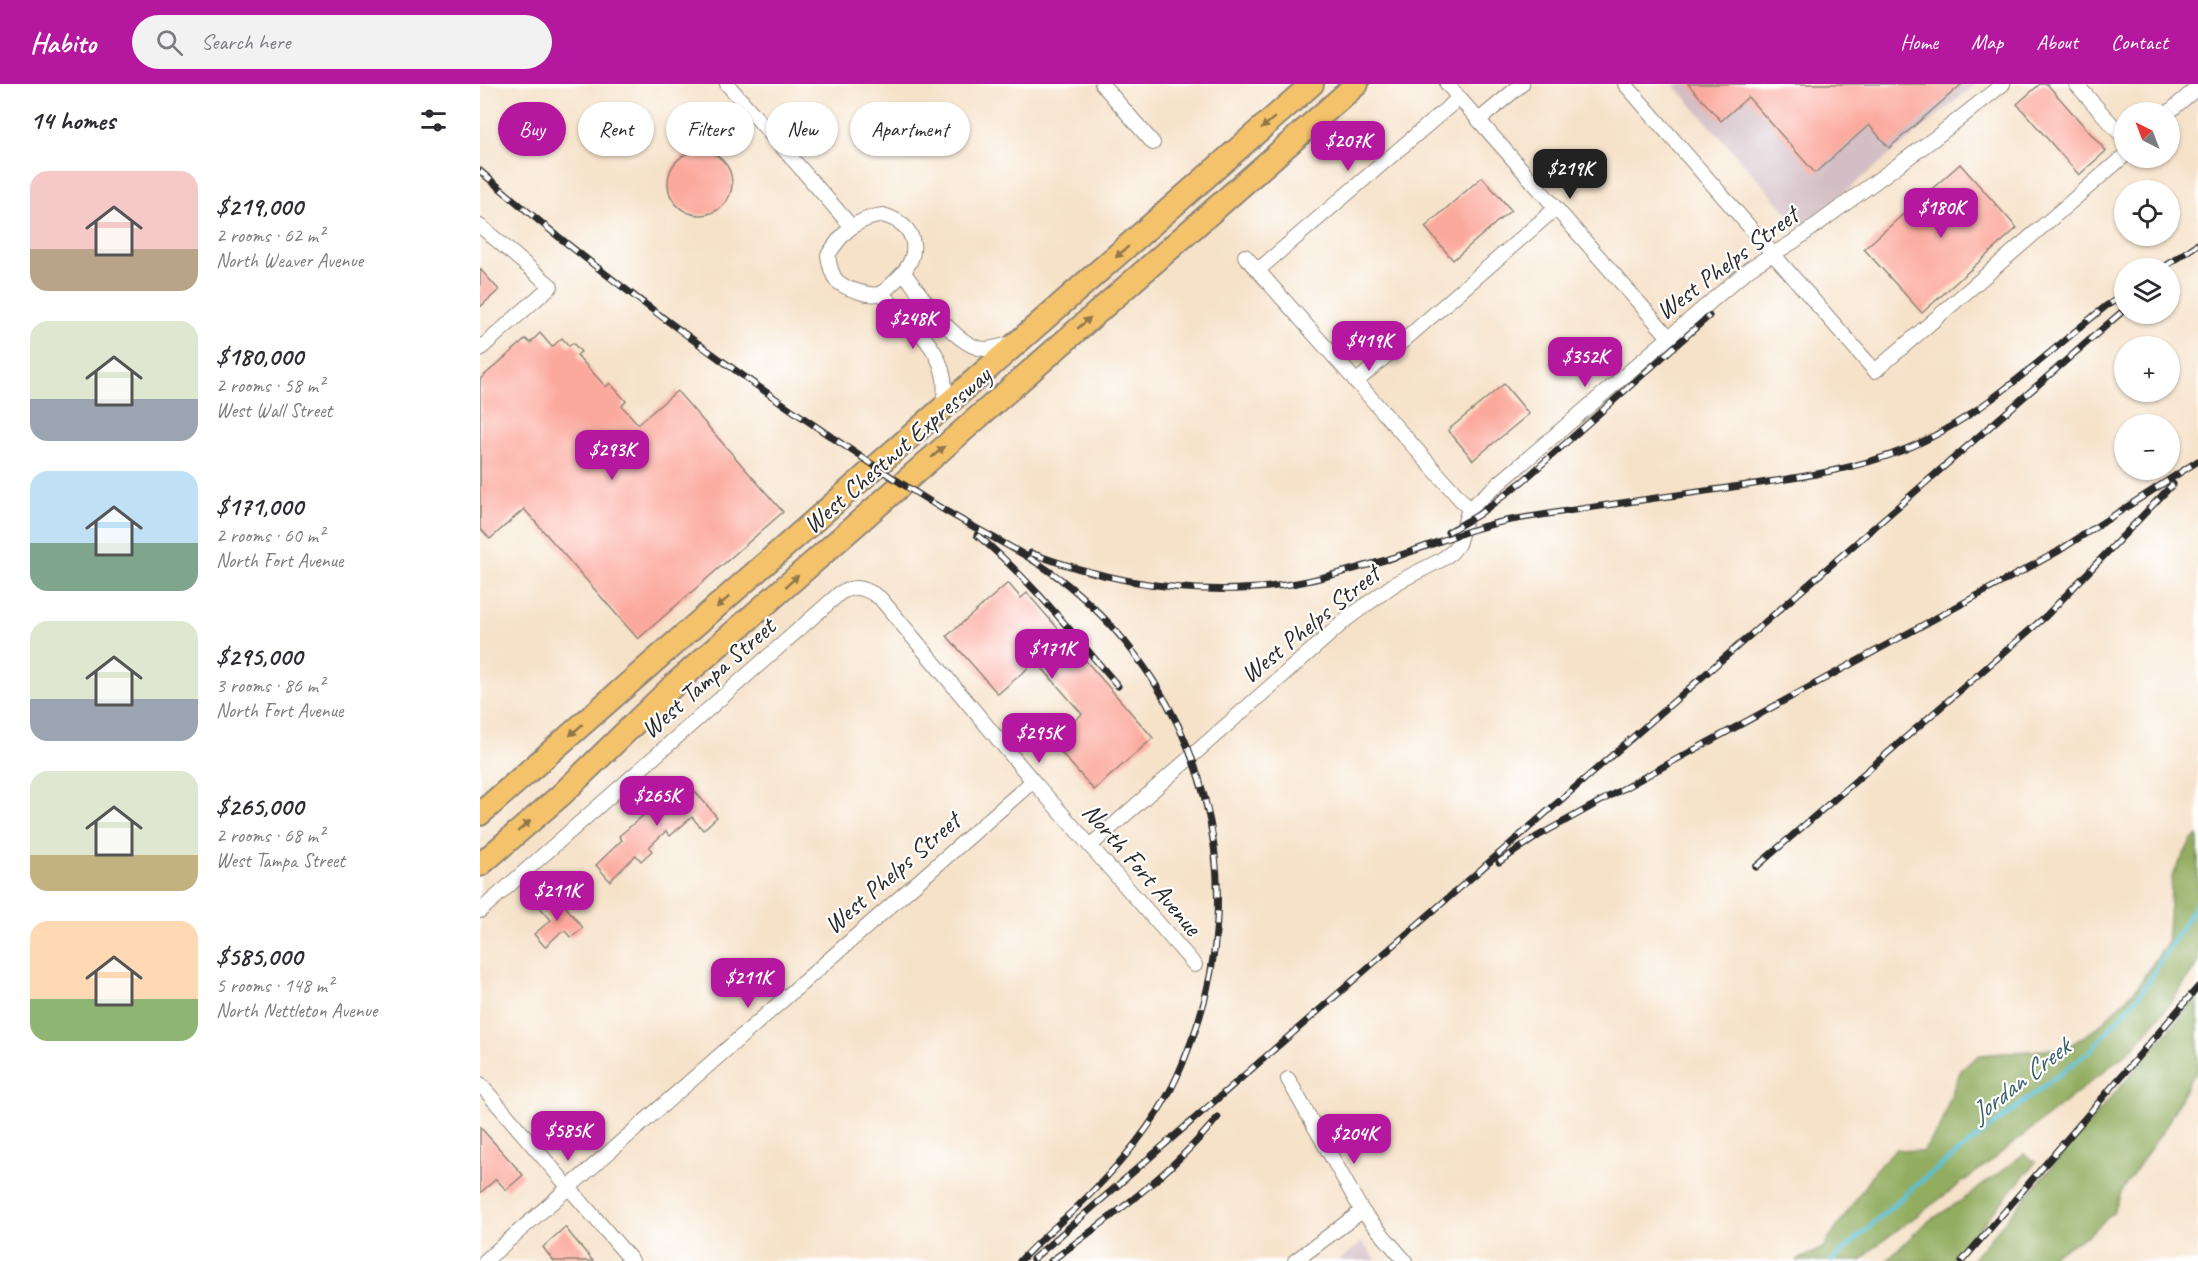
<!DOCTYPE html>
<meta charset="utf-8">
<style>
:root{--surface:#fff;--page:#f2f2f3;--text:#2b2b33;--muted:#7c7c81;--accent:#b5179e}
body{margin:0;font-family:Caveat,sans-serif;background:var(--page);color:var(--text);height:100vh;display:flex;flex-direction:column;font-size:22px;white-space:nowrap}
*{box-sizing:border-box;margin:0}
p{font-size:20px;color:var(--muted)}
.icon{flex:none;width:33px;height:33px;fill:none;stroke:currentColor;stroke-width:2;stroke-linecap:round;stroke-linejoin:round}
.map{position:relative;flex:1;overflow:hidden}
.details{display:flex;flex-direction:column;background:var(--surface);width:480px}
.details>*{flex:none}
.top-card{position:absolute;left:18px;top:18px;width:570px;height:54px;display:flex;gap:12px}
.needle{width:39px;rotate:318deg}
.fabs{position:absolute;left:1634px;top:18px;display:grid;gap:12px}
.fabs a{display:grid;place-items:center;width:66px;height:66px;border-radius:50%;background:var(--surface);box-shadow:0 2px 4px #0004;font-size:30px}
.price{position:absolute;translate:-50% -51px;padding:0 14px;border-radius:12px;background:var(--accent);color:#fff;font-size:20px;line-height:39px;filter:drop-shadow(0 2px 3px #0008)}
.price::after{content:'';position:absolute;left:50%;top:36px;width:18px;height:14px;margin-left:-9px;background:inherit;clip-path:polygon(0 0,100% 0,50% 100%)}
.price.on{background:#222;color:#fff}
ul{padding:0;list-style:none}
li{display:flex;align-items:center;gap:18px;height:150px;padding:0 30px}
li span{display:grid;place-items:center;flex:none;width:168px;height:120px;border-radius:18px;color:#555}
li>.icon{margin-inline-start:auto}
span .icon{width:72px;height:72px;fill:#fffc;stroke-width:1}
li b{font-size:26px}
h2{display:flex;justify-content:space-between;align-items:center;height:72px;padding:0 30px;font-size:26px}
.tag{padding:0 21px;border-radius:27px;background:var(--surface);box-shadow:0 2px 4px #0004;font-size:21px;line-height:54px}
.tag.on{background:var(--accent);color:#fff}
header{display:flex;align-items:center;gap:36px;box-sizing:border-box;height:84px;padding:0 30px;background:var(--accent);color:#fff}
header strong{font-size:28px}
nav{display:flex;gap:33px;margin-inline-start:auto;font-size:21px}
.search{width:420px;height:54px;background:var(--page);display:flex;align-items:center;gap:15px;box-sizing:border-box;padding:0 21px;border-radius:33px;color:var(--muted);font-size:22px}
main{display:flex;flex:1;min-height:0}
.map>svg:first-child{display:block}
.industrial{fill:#d2bec4}
.forest{fill:#92ad60;stroke:#5e6c46;stroke-width:1.5}
.lines{fill:none;stroke-linecap:round;stroke-linejoin:round}
.stream{stroke:#57c0d4;stroke-width:4.5}
.building{fill:#fca99d}
.minor-casing{stroke:#90867a;stroke-width:16}
.primary-casing{stroke:#90867a;stroke-width:26}
.minor{stroke:#fff;stroke-width:14}
.primary{stroke:#f4c26a;stroke-width:22}
.rail-casing{stroke:#2b2b2b;stroke-width:7}
.rail{stroke:#fff;stroke-width:4.5;stroke-dasharray:14;stroke-linecap:butt}
.oneway{fill:#90764a}
.labels{text-anchor:middle;dominant-baseline:central;stroke-width:4.5;stroke-linejoin:round;paint-order:stroke}
.street-label{font-size:26px;fill:#2b2b2b;stroke:#fff}
.water-label{font-size:27px;font-style:italic;fill:#3a5f66;stroke:#fff}
</style>
<header>
<strong>Habito</strong>
<div class="search"><svg class="icon" aria-label="search" viewBox="0 0 24 24"><circle cx="10" cy="10" r="6"/><path d="M15 15l6 6"/></svg>Search here</div>
<nav><a>Home</a><a>Map</a><a>About</a><a>Contact</a></nav>
</header>
<main>
<section class="details">
<h2>14 homes<svg class="icon" aria-label="filters" viewBox="0 0 24 24"><path d="M4 7h16M4 17h16"/><circle cx="9" cy="7" r="2"/><circle cx="15" cy="17" r="2"/></svg></h2>
<ul>
<li><span style="background:linear-gradient(#f6c9c9 65%,#b9a48a 0)"><svg class="icon" aria-label="home" viewBox="0 0 24 24"><path d="M3 11l9-7 9 7M6 9v11h12V9"/></svg></span><div><b>$219,000</b><p>2 rooms · 62 m²</p><p>North Weaver Avenue</p></div></li>
<li><span style="background:linear-gradient(#dfe7d0 65%,#9aa5b1 0)"><svg class="icon" aria-label="home" viewBox="0 0 24 24"><path d="M3 11l9-7 9 7M6 9v11h12V9"/></svg></span><div><b>$180,000</b><p>2 rooms · 58 m²</p><p>West Wall Street</p></div></li>
<li><span style="background:linear-gradient(#bfe0f5 60%,#7fa58c 0)"><svg class="icon" aria-label="home" viewBox="0 0 24 24"><path d="M3 11l9-7 9 7M6 9v11h12V9"/></svg></span><div><b>$171,000</b><p>2 rooms · 60 m²</p><p>North Fort Avenue</p></div></li>
<li><span style="background:linear-gradient(#dfe7d0 65%,#9aa5b1 0)"><svg class="icon" aria-label="home" viewBox="0 0 24 24"><path d="M3 11l9-7 9 7M6 9v11h12V9"/></svg></span><div><b>$295,000</b><p>3 rooms · 86 m²</p><p>North Fort Avenue</p></div></li>
<li><span style="background:linear-gradient(#dfe7d0 70%,#c2b280 0)"><svg class="icon" aria-label="home" viewBox="0 0 24 24"><path d="M3 11l9-7 9 7M6 9v11h12V9"/></svg></span><div><b>$265,000</b><p>2 rooms · 68 m²</p><p>West Tampa Street</p></div></li>
<li><span style="background:linear-gradient(#ffd9b3 65%,#8fb573 0)"><svg class="icon" aria-label="home" viewBox="0 0 24 24"><path d="M3 11l9-7 9 7M6 9v11h12V9"/></svg></span><div><b>$585,000</b><p>5 rooms · 148 m²</p><p>North Nettleton Avenue</p></div></li>
</ul>
</section>
<div class="map">
<svg width="1718" height="1177" viewBox="0 0 1718 1177">
<rect width="100%" height="100%" fill="#fff"/>
<filter id="ink" filterUnits="userSpaceOnUse"><feTurbulence type="fractalNoise" baseFrequency=".0167" numOctaves="2"/><feDisplacementMap in="SourceGraphic" scale="12" xChannelSelector="R" yChannelSelector="G"/><feConvolveMatrix kernelMatrix="1 2 1 2 8 2 1 2 1" color-interpolation-filters="sRGB"/></filter>
<filter id="wash" filterUnits="userSpaceOnUse"><feTurbulence type="fractalNoise" baseFrequency=".008" numOctaves="4" result="noise"/><feDisplacementMap in="SourceGraphic" scale="24" xChannelSelector="R" yChannelSelector="G"/><feGaussianBlur stdDeviation="1.35" result="paint"/><feColorMatrix in="noise" values="0 0 0 0 0 0 0 0 0 0 0 0 0 0 0 0 0 1.4 0 .05"/><feComposite in="paint" operator="in"/></filter>
<g filter="url(#wash)">
<rect width="100%" height="100%" fill="#f6e2c9"/>
<!-- industrial -->
<g class="industrial">
<polygon points="1193,0 1496,0 1321,144"/>
<polygon points="882,1158 897,1177 859,1177"/>
</g>
<!-- forest -->
<g class="forest">
<polygon points="1718,751 1718,879 1695,913 1653,964 1511,1077 1393,1164 1381,1177 1316,1177 1343,1164 1397,1084 1416,1065 1443,1068 1461,1042 1472,1008 1482,984 1500,971 1586,964 1616,945 1656,905 1687,859 1692,793 1711,757"/>
<polygon points="1718,912 1718,987 1711,994 1686,1042 1642,1106 1634,1128 1608,1151 1571,1172 1572,1177 1491,1177"/>
<polygon points="1544,1070 1556,1078 1471,1177 1407,1177 1444,1140 1487,1113"/>
</g>
<g class="lines">
<!-- stream -->
<polyline class="stream" points="1352,1177 1431,1105 1612,965 1661,909 1718,817"/>
</g>
<g id="blocks">
<!-- building -->
<g class="building">
<polygon points="1208,0 1482,0 1409,64 1389,41 1335,89 1268,13 1241,37"/>
<polygon points="1560,0 1567,0 1626,67 1599,91 1537,20"/>
<circle cx="220" cy="99" r="32"/>
<polygon points="1480,80 1537,144 1442,229 1384,165"/>
<polygon points="1002,93 1031,126 973,176 945,143"/>
<polygon points="0,185 19,206 0,223"/>
<polygon points="60,249 72,263 82,254 89,262 93,259 101,268 97,271 126,303 130,299 146,317 142,322 158,340 197,307 303,428 158,555 44,425 10,455 0,444 0,295 46,255 50,259"/>
<polygon points="1024,300 1049,330 993,376 968,346"/>
<polygon points="528,499 541,514 547,509 673,654 614,706 571,657 602,630 556,577 518,610 467,552"/>
<polygon points="205,696 237,733 223,746 212,733 190,752 186,747 169,763 172,767 161,777 156,771 130,797 116,781 142,756 139,752"/>
<polygon points="77,812 103,844 91,854 85,847 81,848 65,863 54,850 71,836 59,822 69,813 72,816"/>
<polygon points="0,1043 43,1091 26,1106 16,1095 0,1109"/>
<polygon points="85,1143 92,1152 113,1177 74,1177 68,1170 63,1163"/>
</g>
</g>
</g>
<g filter="url(#ink)">
<use href="#blocks" fill-opacity="0" stroke="#90867a" stroke-width="1.5"/>
<g class="lines">
<defs>
<g id="minor">
<polyline points="247,0 372,143"/>
<polyline points="622,0 673,59"/>
<polyline points="967,0 1189,253"/>
<polyline points="1145,0 1395,287 1644,72"/>
<polyline points="1596,0 1644,54"/>
<polyline points="1689,28 1718,3"/>
<polyline points="999,36 1042,0"/>
<path d="M403,131C440,142 442,173 415,197C411,201 406,207 401,209C392,214 364,204 357,197C351,190 349,179 348,171C363,148 375,135 403,131Z"/>
<polyline points="0,142 71,202 0,265"/>
<polyline points="765,172 989,425"/>
<polyline points="778,186 979,14"/>
<path d="M424,189C441,211 476,264 505,265C513,265 524,261 532,259"/>
<path d="M401,209C432,242 476,272 462,322"/>
<polyline points="876,298 1076,124"/>
<polyline points="611,761 868,534 916,499 961,476 972,468 978,460 989,425 1270,184 1313,158 1455,54 1523,0"/>
<path d="M0,827L360,509C376,500 385,504 400,514L553,697L715,881"/>
<polyline points="808,995 882,1127 925,1177"/>
<polyline points="0,1000 152,1177"/>
<polyline points="5,1177 553,697"/>
<polyline points="815,1177 882,1127"/>
</g>
<g id="primary">
<polyline points="0,730 832,0"/>
<polyline points="0,781 81,711 196,599 877,0"/>
</g>
</defs>
<!-- minor casing -->
<use href="#minor" class="minor-casing"/>
<!-- primary casing -->
<use href="#primary" class="primary-casing"/>
<!-- minor -->
<use href="#minor" class="minor"/>
<!-- primary -->
<use href="#primary" class="primary"/>
<defs>
<g id="rail">
<path d="M0,87C108,181 225,267 344,348C386,376 428,405 471,430C510,453 553,472 588,501C725,613 775,801 708,966C702,982 695,999 686,1014C662,1056 630,1091 595,1125C576,1142 557,1158 540,1177"/>
<polyline points="1683,184 1718,160"/>
<polyline points="968,448 998,431 1043,397 1229,232"/>
<path d="M497,451C550,495 593,550 638,602"/>
<path d="M551,469C634,500 722,514 811,500C842,495 874,485 905,476C947,464 987,444 1031,436C1103,424 1175,414 1247,404C1307,395 1369,388 1426,365C1498,336 1565,271 1626,222L1644,211"/>
<polyline points="1019,778 1058,752 1166,692 1577,468 1718,377"/>
<polyline points="1276,783 1566,532 1693,400"/>
<polyline points="553,1175 1644,226"/>
<path d="M571,1177C630,1134 691,1090 738,1033"/>
<polyline points="1482,1177 1718,903"/>
</g>
</defs>
<!-- rail casing -->
<use href="#rail" class="rail-casing"/>
<!-- rail -->
<use href="#rail" class="rail"/>
</g>
<!-- one-way arrows -->
<defs><path id="oneway-solid" d="M-6-.8H1V-3.2L6.5 0L1 3.2V.8H-6Z" transform="scale(1.5)"/></defs>
<g class="oneway">
<use href="#oneway-solid" transform="translate(788 39) rotate(139)"/>
<use href="#oneway-solid" transform="translate(642 168) rotate(139)"/>
<use href="#oneway-solid" transform="translate(604 239) rotate(-41)"/>
<use href="#oneway-solid" transform="translate(458 368) rotate(-41)"/>
<use href="#oneway-solid" transform="translate(312 497) rotate(-42)"/>
<use href="#oneway-solid" transform="translate(243 518) rotate(139)"/>
<use href="#oneway-solid" transform="translate(96 646) rotate(139)"/>
<use href="#oneway-solid" transform="translate(44 742) rotate(-41)"/>
</g>
</g>
<g class="labels">
<!-- street labels -->
<g class="street-label">
<text transform="translate(1247 179) rotate(-37)">West Phelps Street</text>
<text transform="translate(417 366) rotate(-41)">West Chestnut Expressway</text>
<text transform="translate(830 540) rotate(-39)">West Phelps Street</text>
<text transform="translate(228 594) rotate(-41)">West Tampa Street</text>
<text transform="translate(662 785) rotate(49)">North Fort Avenue</text>
<text transform="translate(412 789) rotate(-41)">West Phelps Street</text>
</g>
<!-- water labels -->
<g class="water-label">
<text transform="translate(1540 996) rotate(-38)">Jordan Creek</text>
</g>
</g>
</svg>
<div class="fabs">
<a><svg class="needle" viewBox="-14 -14 28 28"><path d="M0-13l5 13h-10z" fill="#e53935"/><path d="M0 13l5-13h-10z" fill="#7c7c81"/></svg></a>
<a><svg class="icon" aria-label="locate" viewBox="0 0 24 24"><circle cx="12" cy="12" r="6"/><path d="M12 2v4M12 18v4M2 12h4M18 12h4"/></svg></a>
<a><svg class="icon" aria-label="layers" viewBox="0 0 24 24"><path d="M12 4l9 5-9 5-9-5zM3 14l9 5 9-5"/></svg></a>
<a>+</a>
<a>−</a>
</div>
<b class="price" style="left:868px;top:88px">$207K</b>
<b class="price on" style="left:1090px;top:116px">$219K</b>
<b class="price" style="left:1461px;top:155px">$180K</b>
<b class="price" style="left:433px;top:266px">$248K</b>
<b class="price" style="left:889px;top:288px">$419K</b>
<b class="price" style="left:1105px;top:304px">$352K</b>
<b class="price" style="left:132px;top:397px">$293K</b>
<b class="price" style="left:572px;top:596px">$171K</b>
<b class="price" style="left:559px;top:680px">$295K</b>
<b class="price" style="left:177px;top:743px">$265K</b>
<b class="price" style="left:77px;top:838px">$211K</b>
<b class="price" style="left:268px;top:925px">$211K</b>
<b class="price" style="left:88px;top:1078px">$585K</b>
<b class="price" style="left:874px;top:1081px">$204K</b>
<div class="top-card">
<a class="tag on">Buy</a>
<a class="tag">Rent</a>
<a class="tag">Filters</a>
<a class="tag">New</a>
<a class="tag">Apartment</a>
</div>
</div>
</main>
